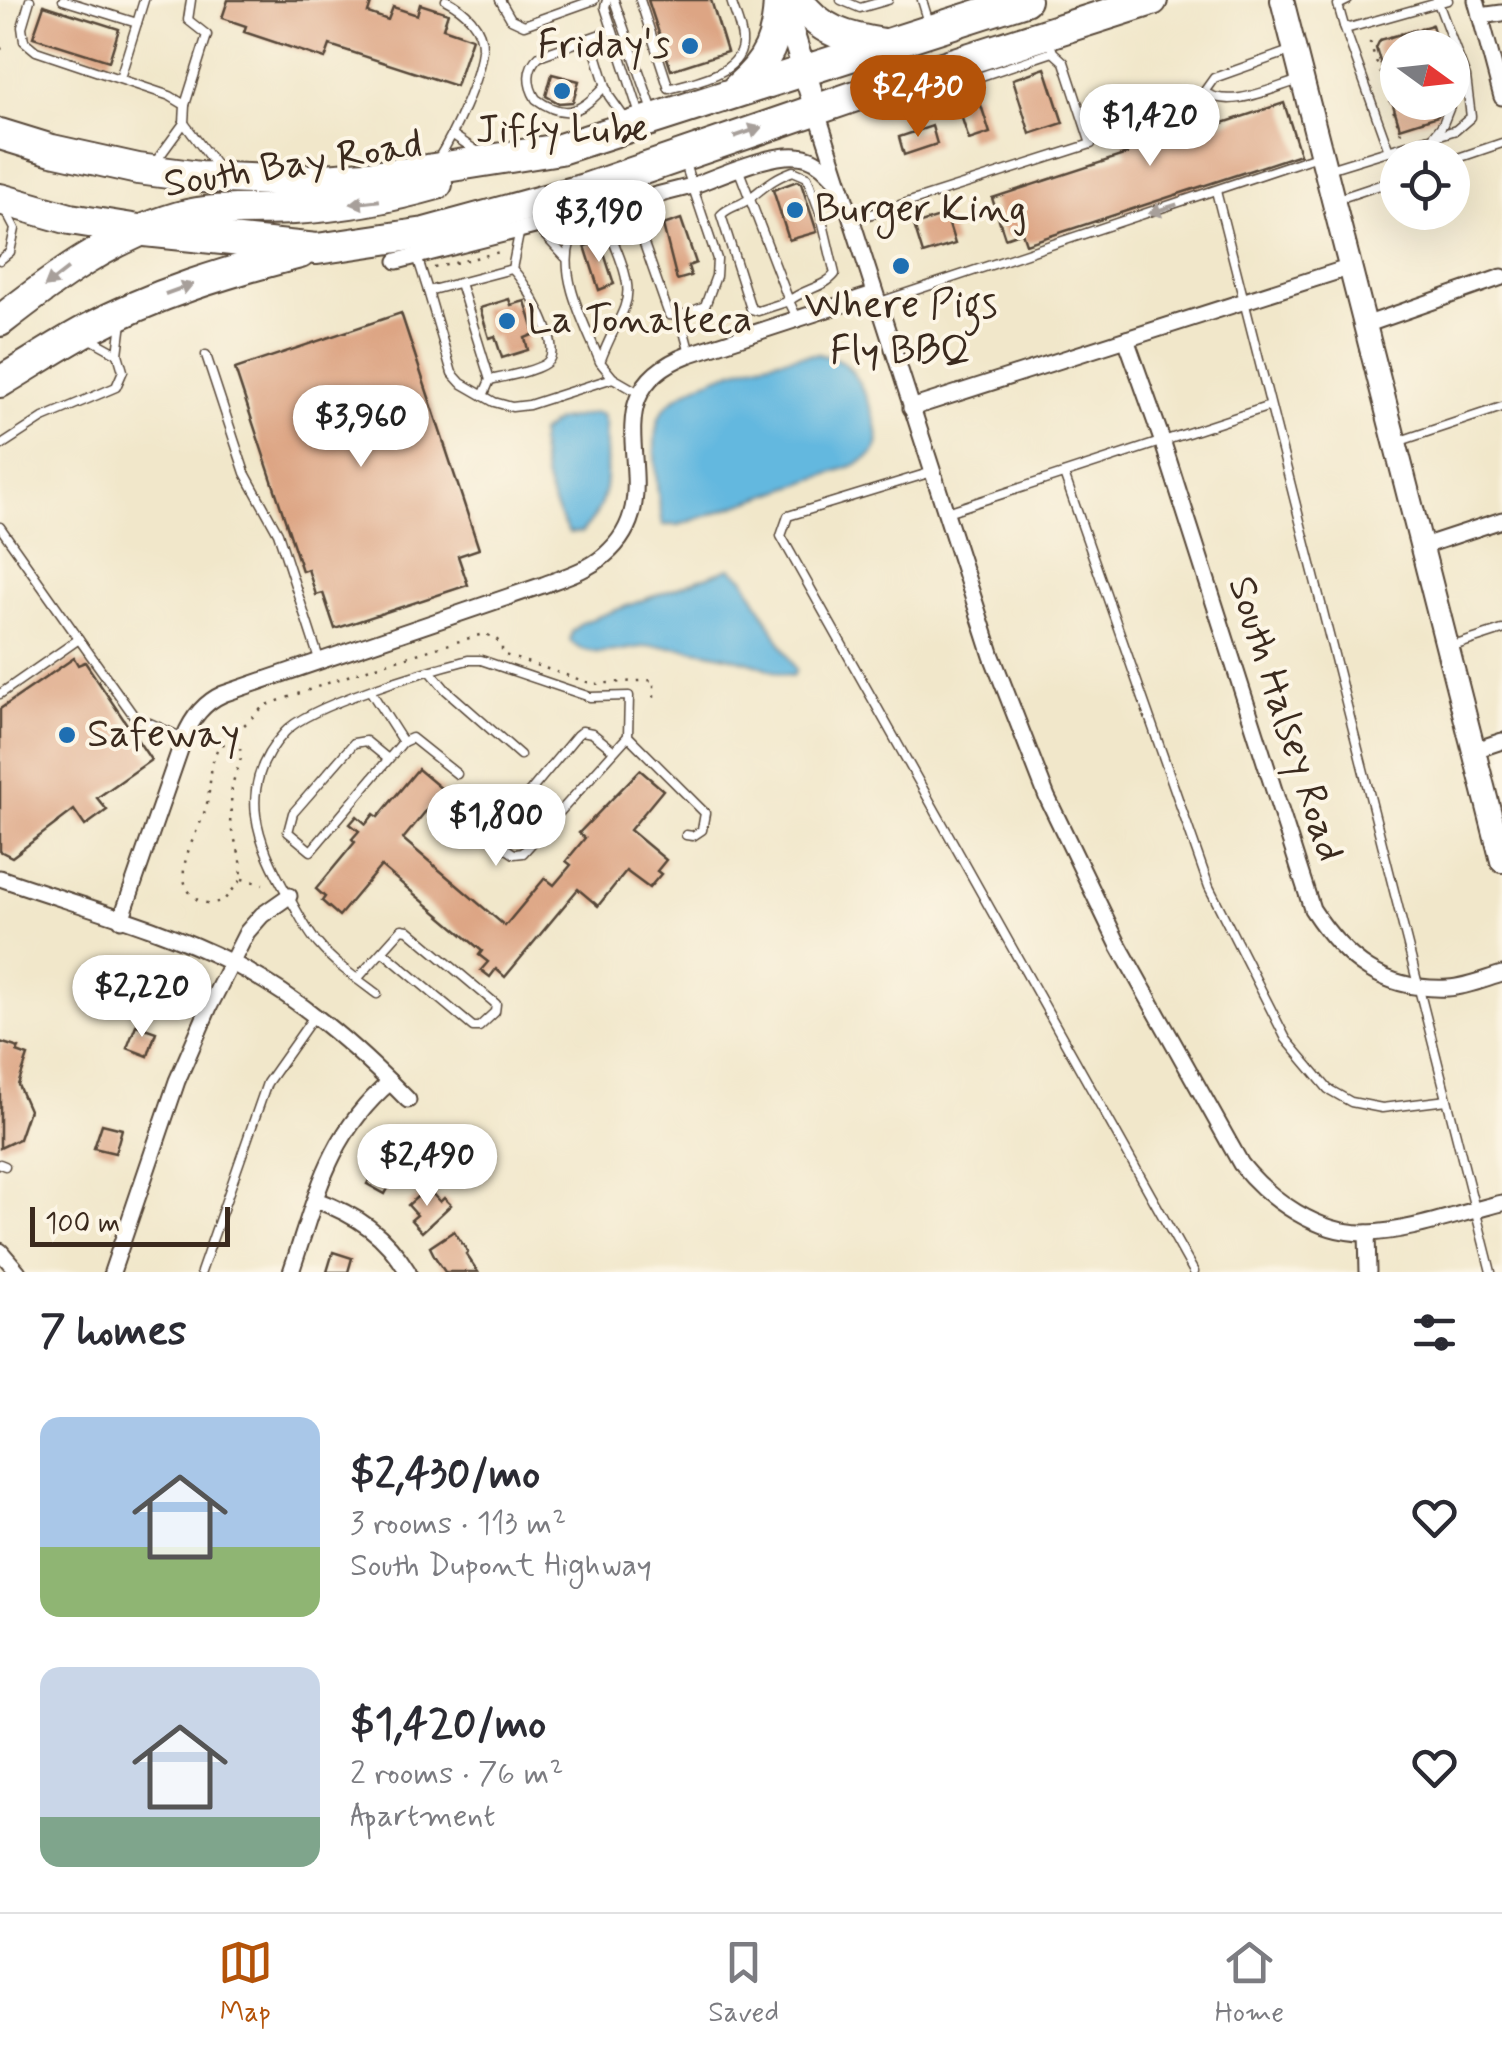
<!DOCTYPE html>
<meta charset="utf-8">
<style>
:root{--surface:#fff;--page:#f7f7f7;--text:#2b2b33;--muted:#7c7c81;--line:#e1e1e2;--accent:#b45309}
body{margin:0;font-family:Mynerve,sans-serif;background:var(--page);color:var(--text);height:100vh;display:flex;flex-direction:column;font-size:38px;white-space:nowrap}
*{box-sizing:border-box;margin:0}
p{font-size:32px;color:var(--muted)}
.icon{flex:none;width:55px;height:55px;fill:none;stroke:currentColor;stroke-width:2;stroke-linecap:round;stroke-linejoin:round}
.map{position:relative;height:1272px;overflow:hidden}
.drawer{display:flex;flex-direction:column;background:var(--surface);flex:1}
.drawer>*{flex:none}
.needle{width:65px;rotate:105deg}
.buttons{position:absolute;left:1380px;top:30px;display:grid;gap:20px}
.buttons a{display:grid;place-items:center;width:90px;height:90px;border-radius:50%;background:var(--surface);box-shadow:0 10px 40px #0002;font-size:50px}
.scale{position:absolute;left:30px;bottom:25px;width:200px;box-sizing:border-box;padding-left:10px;border:5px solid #3b2a1e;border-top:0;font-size:28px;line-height:35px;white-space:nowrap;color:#3b2a1e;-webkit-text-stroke:8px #fcf5e5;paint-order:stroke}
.price{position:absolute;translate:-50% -85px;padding:0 22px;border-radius:35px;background:#fff;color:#222;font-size:32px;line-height:65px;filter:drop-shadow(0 2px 5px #0008)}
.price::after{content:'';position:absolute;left:50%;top:60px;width:30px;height:22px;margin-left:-15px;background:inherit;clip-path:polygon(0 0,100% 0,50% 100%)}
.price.on{background:var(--accent);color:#fff}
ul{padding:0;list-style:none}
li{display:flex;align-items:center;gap:30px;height:250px;padding:0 40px}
li span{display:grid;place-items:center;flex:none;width:280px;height:200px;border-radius:20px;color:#555}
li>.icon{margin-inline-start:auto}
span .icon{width:120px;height:120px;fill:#fffc;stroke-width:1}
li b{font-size:42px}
h2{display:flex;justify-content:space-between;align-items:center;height:120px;padding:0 40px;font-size:42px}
.tabs{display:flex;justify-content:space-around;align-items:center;height:140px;border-top:2px solid var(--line);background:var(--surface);font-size:28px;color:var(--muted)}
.tabs a{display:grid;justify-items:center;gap:5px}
.tabs .on{color:var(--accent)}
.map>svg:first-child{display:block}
.water{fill:#63b8df;stroke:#4f717e;stroke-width:2.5}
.building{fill:#dda584}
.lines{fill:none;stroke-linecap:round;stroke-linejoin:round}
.lane-casing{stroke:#564638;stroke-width:11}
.street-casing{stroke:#564638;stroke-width:19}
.secondary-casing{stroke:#564638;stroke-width:26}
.highway-casing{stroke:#564638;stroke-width:34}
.path{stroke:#564638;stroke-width:2.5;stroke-dasharray:2.5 8;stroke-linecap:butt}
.lane{stroke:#fff;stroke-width:8}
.street{stroke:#fff;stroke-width:15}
.secondary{stroke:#fff;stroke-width:22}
.highway{stroke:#fff;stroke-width:30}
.oneway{fill:#a79f9a}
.poi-dot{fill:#1f6fb2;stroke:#fcf5e5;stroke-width:4}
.labels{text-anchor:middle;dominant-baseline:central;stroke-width:8;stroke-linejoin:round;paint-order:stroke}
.poi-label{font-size:40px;fill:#3b2a1e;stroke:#fcf5e5;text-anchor:start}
.street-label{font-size:40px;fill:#3b2a1e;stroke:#fcf5e5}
</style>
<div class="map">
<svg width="1502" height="1272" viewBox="0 0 1502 1272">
<rect width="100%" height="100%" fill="#fcf5e5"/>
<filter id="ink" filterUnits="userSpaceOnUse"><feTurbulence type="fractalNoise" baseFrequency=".01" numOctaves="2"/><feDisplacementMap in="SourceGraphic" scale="20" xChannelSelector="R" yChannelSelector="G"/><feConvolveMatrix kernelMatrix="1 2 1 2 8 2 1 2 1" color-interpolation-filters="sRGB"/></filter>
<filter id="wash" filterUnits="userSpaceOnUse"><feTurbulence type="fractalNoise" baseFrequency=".0048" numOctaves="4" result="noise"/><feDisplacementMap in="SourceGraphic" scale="40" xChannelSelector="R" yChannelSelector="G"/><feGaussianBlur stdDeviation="2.25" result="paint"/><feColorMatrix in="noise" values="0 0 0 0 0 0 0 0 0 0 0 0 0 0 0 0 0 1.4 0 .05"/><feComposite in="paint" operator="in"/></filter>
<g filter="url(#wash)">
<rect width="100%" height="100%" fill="#f1e7ca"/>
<!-- water -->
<g class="water">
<path d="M818,354C827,357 840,358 846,365C861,380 887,434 874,452C870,458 861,462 855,465L679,525H663C658,499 650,442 659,418C674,380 780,355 818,354Z"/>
<path d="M595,413L602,415L605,424C606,466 614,500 582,532L569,533C551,506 538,465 540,433L556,421Z"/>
<path d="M730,568L744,578L796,670L793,676C780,676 768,668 756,664C723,654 689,647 654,646C628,646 591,663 570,641L572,632L581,623Z"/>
</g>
<g id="blocks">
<!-- building -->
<g class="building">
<polygon points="228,0 372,0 368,13 388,20 393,7 417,15 420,4 448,13 443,28 472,38 456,86 330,45 325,59 244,32 246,26 222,18"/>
<polygon points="648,0 711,0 727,52 671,70"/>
<polygon points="44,5 119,29 109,61 33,37"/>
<polygon points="1432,25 1439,48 1398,48 1398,102 1444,102 1438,116 1400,128 1376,48 1380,40"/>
<polygon points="1045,68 1063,123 1030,134 1013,79"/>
<polygon points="552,74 579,81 573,102 559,103 546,96"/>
<polygon points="977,93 990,133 969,140 956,100"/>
<polygon points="1206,101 1214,126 1284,103 1300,154 1026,244 1022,232 1005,238 992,198 1127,154 1119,130"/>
<polygon points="932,126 937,144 904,155 899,137"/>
<polygon points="797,181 801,183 817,232 789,240 773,190"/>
<polygon points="946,215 955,244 923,254 914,225"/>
<polygon points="681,219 696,263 688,266 691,276 677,280 663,225"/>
<polygon points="600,241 614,284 599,290 585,246"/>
<polygon points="509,299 511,305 525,301 535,334 525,338 528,350 502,358 495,336 489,338 480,308"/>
<polygon points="401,313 479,549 458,556 468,585 335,629 323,593 316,595 308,569 302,571 235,369"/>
<polygon points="74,658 78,665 85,662 151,760 97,798 107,810 85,826 74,810 12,857 0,851 0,709"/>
<polygon points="418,769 443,790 403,839 505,926 545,878 554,885 571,865 566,861 585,838 579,833 640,770 663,790 630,830 666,860 657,871 661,874 649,888 626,871 598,906 578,889 505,977 496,969 490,977 481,970 488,962 479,955 482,951 381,866 339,916 322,901 325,897 316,889 355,842 352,839 359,831 350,824 357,816 366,824 374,814 378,817"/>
<polygon points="136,1025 156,1032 148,1056 127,1048"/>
<polygon points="0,1042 19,1048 17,1052 28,1056 18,1085 29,1110 19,1139 0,1148"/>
<polygon points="102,1124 122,1129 115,1153 94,1148"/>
<polygon points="380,1160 398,1170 385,1194 367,1184"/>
<polygon points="427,1188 440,1202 444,1198 451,1205 422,1232 411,1220 417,1215 408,1205"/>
<polygon points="454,1231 468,1252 466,1254 478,1272 445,1272 435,1257 430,1247"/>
<polygon points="333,1252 352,1258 348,1272 327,1272"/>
</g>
</g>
</g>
<g filter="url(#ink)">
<use href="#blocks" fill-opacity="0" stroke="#564638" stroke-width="2.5"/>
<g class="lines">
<defs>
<g id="lane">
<polyline points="30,0 22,27 24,41 36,51 170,96 185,105 184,123"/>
<polyline points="63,0 137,23 144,0"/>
<polyline points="500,0 511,19 524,25 594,0"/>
<polyline points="607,0 605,7 640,115"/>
<polyline points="614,0 653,111"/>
<path d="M640,0L669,89C694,81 745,74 742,39C741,26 734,12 731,0"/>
<polyline points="841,0 860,8 888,0"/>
<polyline points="922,0 930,26"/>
<polyline points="1348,0 1338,5 1344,26 1349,28 1448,0"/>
<polyline points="1344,26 1389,151"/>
<polyline points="591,38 609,96 626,120"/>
<polyline points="120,78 137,23"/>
<path d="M605,86C583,110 567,122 536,99C527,85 526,68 539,56L612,30"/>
<path d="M1204,92C1230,110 1272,88 1300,80"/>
<polyline points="931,93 1053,52"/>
<polyline points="185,105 207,35 188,20 191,0"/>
<polyline points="1087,130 1204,92 1214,78 1290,51"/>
<polyline points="453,135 478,152"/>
<polyline points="1433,137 1443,124 1463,74"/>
<polyline points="1452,160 1502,143"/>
<path d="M437,161C453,135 480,79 482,49C483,26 464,9 446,0"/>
<polyline points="154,164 184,123 217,167"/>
<path d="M738,168L789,301C803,289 824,288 835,274L821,215L807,177L793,171C772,179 767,185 750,198C741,206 729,206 721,215L751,309L758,311L789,301L798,320"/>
<polyline points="1329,169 1456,130 1471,117 1466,77 1437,0"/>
<polyline points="1216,191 1491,1272"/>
<polyline points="1338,199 1398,179"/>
<polyline points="630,204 669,315 680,316 705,306 716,276 717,259 685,164"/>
<polyline points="853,220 1091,144 1064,62 1053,52 1048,38"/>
<polyline points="538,228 565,257"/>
<polyline points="417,256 428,291"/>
<polyline points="0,260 10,252 15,229 5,210"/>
<polyline points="512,269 520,229"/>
<polyline points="460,283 490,380"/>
<polyline points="880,302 1317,156"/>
<polyline points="680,316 690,354"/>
<polyline points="89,338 118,354 122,322"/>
<polyline points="206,355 245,473 278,533 319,659"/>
<path d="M600,362C587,328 559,279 570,243L592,229L611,236C642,306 624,299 600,362L613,378L639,393"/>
<path d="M483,396L490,380C503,377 543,370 549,360C561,342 526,282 512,269L428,291L452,373L461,383L494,402L512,407L529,405L613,378"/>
<polyline points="1400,441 1502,407"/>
<polyline points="0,446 43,418 116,387 123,371 118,354"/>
<polyline points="932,472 788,516 781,536 1194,1272"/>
<polyline points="1064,474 1209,887 1286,1039 1328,1089 1351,1102 1382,1108 1447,1100"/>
<polyline points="947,512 1270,406"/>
<polyline points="0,527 79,639"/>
<polyline points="1450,647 1502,630"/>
<polyline points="431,672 446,690 520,755"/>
<polyline points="371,692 403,742 311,851 288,832 293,813 354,743 366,741 388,759"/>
<polyline points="0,694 79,639 134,716 183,738"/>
<polyline points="403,742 412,738 457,774"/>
<polyline points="613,750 592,733 582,731 577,735 499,829 498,843 514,854 523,853 628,736"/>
<polyline points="357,979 402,929 408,930 496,1004 495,1012 479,1027 473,1027 382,951"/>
<path d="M377,994C357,979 335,964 319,945C307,932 299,914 290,899C257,843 234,787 285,732C309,705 429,670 468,660H481L590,697L629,696L628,736L705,813L702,830L693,836L686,835"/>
<polyline points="0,1164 5,1166"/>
<polyline points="201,1272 267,1083 315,1015"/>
</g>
<g id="street">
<polyline points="1476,0 1502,97"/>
<polyline points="1480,16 1502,13"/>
<path d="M816,109L992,656L1047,797L1118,944L1241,1164C1270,1200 1318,1234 1366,1233C1411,1232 1459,1213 1502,1203"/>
<path d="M397,261L692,186C721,175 779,148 808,158C821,162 830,174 839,183"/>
<polyline points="1365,325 1502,277"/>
<path d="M1126,339L1162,440L1312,909C1345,960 1384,991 1448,988C1466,987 1485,979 1502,974"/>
<polyline points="911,408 1351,267"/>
<polyline points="1423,546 1502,520"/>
<polyline points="1475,750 1502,741"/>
<path d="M0,878C77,905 159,926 232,963C299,997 355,1046 408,1100"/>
<path d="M121,920L184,738C192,718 203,703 223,694L543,585C564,577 588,570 605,555C680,491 577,397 690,354L874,294"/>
<path d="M316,1200C357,1215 385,1234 408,1272"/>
<polyline points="1367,1233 1368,1272"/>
<polyline points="0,1251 18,1272"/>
<polyline points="112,1272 177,1081 209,1007 247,932 262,915 289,896"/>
<path d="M291,1272C317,1196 327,1136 390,1082"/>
</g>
<g id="secondary">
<polyline points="1282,0 1502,861"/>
<polyline points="783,2 816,109"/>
</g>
<g id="highway">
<path d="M798,0C818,31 849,39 884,44"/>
<path d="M738,88C768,63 778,39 779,0"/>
<polyline points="0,134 52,150 138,169 200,177 295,181 408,173 560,149 1025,0"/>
<polyline points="0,199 70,219 145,231 317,249 425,233 585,189 917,75 1152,0"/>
<path d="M0,321C55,278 110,237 179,217C216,207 256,211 294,209C344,206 388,198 437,184"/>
<path d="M0,382C29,365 57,346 87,330C154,294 226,272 300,253"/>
</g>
</defs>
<!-- lane casing -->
<use href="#lane" class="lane-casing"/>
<!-- street casing -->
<use href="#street" class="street-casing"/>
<!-- secondary casing -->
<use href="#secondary" class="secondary-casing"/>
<!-- highway casing -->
<use href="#highway" class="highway-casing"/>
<!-- path -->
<g class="path">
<polyline points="0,49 7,46"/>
<polyline points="1401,133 1370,43 1434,24"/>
<polyline points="434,268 504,251"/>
<polyline points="232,742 241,728 264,706 370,668 483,634 494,637 502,645 502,654 593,684 654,680 654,704"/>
<path d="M232,742L240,747L241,758L232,785L230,825L241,859L242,879L224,900C213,904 203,905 194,897C168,874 199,833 206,807C212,787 208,762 220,745Z"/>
<polyline points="242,879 263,884"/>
</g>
<!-- lane -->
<use href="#lane" class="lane"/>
<!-- street -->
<use href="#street" class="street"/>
<!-- secondary -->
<use href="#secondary" class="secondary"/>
<!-- highway -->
<use href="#highway" class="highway"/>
</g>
<!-- one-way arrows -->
<defs><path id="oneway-solid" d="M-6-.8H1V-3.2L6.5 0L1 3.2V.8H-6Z" transform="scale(2.5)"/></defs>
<g class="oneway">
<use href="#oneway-solid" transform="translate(748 132) rotate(-19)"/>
<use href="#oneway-solid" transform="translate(365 202) rotate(173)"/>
<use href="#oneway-solid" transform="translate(1163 209) rotate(162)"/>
<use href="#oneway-solid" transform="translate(56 278) rotate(142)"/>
<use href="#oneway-solid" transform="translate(179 289) rotate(-20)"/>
</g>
</g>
<!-- markers -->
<g class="poi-dot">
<circle cx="690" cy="46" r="10"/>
<circle cx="562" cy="91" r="10"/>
<circle cx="795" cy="210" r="10"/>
<circle cx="901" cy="266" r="10"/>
<circle cx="507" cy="321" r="10"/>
<circle cx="67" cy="735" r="10"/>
</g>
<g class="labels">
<!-- poi labels -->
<g class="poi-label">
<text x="670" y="46" text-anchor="end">Friday's</text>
<text x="562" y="131" text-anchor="middle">Jiffy Lube</text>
<text x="815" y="210">Burger King</text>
<text x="901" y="306" text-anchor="middle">Where Pigs<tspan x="901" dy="46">Fly BBQ</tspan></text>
<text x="527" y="321">La Tonalteca</text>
<text x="87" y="735">Safeway</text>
</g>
<!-- street labels -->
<g class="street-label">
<text transform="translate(293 165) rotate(-9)">South Bay Road</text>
<text transform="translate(1285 719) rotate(72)">South Halsey Road</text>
</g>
</g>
</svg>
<div class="buttons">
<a><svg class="needle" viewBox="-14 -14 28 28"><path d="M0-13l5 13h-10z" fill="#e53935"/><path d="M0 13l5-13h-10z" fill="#7c7c81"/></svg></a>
<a><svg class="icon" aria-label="locate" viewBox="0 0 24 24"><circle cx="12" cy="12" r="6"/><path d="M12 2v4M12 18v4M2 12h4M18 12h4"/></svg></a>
</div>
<div class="scale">100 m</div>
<b class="price on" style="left:918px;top:140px">$2,430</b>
<b class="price" style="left:1150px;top:169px">$1,420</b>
<b class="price" style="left:599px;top:265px">$3,190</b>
<b class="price" style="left:361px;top:470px">$3,960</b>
<b class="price" style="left:496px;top:869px">$1,800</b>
<b class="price" style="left:142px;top:1040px">$2,220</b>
<b class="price" style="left:427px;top:1209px">$2,490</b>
</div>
<section class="drawer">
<h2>7 homes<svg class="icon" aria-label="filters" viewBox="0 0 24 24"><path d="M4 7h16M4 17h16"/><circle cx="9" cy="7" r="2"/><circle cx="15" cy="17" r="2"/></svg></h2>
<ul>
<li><span style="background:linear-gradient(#a9c7e8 65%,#8fb573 0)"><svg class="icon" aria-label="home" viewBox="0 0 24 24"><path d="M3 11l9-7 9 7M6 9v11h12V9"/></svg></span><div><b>$2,430/mo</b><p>3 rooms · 113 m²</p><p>South Dupont Highway</p></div><svg class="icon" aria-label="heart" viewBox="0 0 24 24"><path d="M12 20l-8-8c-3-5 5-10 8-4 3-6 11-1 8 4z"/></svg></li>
<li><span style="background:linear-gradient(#c9d6e8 75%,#7fa58c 0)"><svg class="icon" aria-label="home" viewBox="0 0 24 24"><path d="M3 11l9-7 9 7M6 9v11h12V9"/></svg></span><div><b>$1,420/mo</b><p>2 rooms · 76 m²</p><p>Apartment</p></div><svg class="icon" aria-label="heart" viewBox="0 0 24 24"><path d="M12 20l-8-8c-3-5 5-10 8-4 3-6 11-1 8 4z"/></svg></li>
</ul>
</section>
<nav class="tabs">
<a class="on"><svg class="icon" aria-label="map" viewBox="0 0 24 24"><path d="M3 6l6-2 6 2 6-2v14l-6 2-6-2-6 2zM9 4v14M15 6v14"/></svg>Map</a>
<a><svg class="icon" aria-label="saved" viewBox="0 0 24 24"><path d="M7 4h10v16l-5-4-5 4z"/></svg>Saved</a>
<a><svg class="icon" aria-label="home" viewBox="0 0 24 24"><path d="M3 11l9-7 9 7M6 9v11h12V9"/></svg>Home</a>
</nav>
